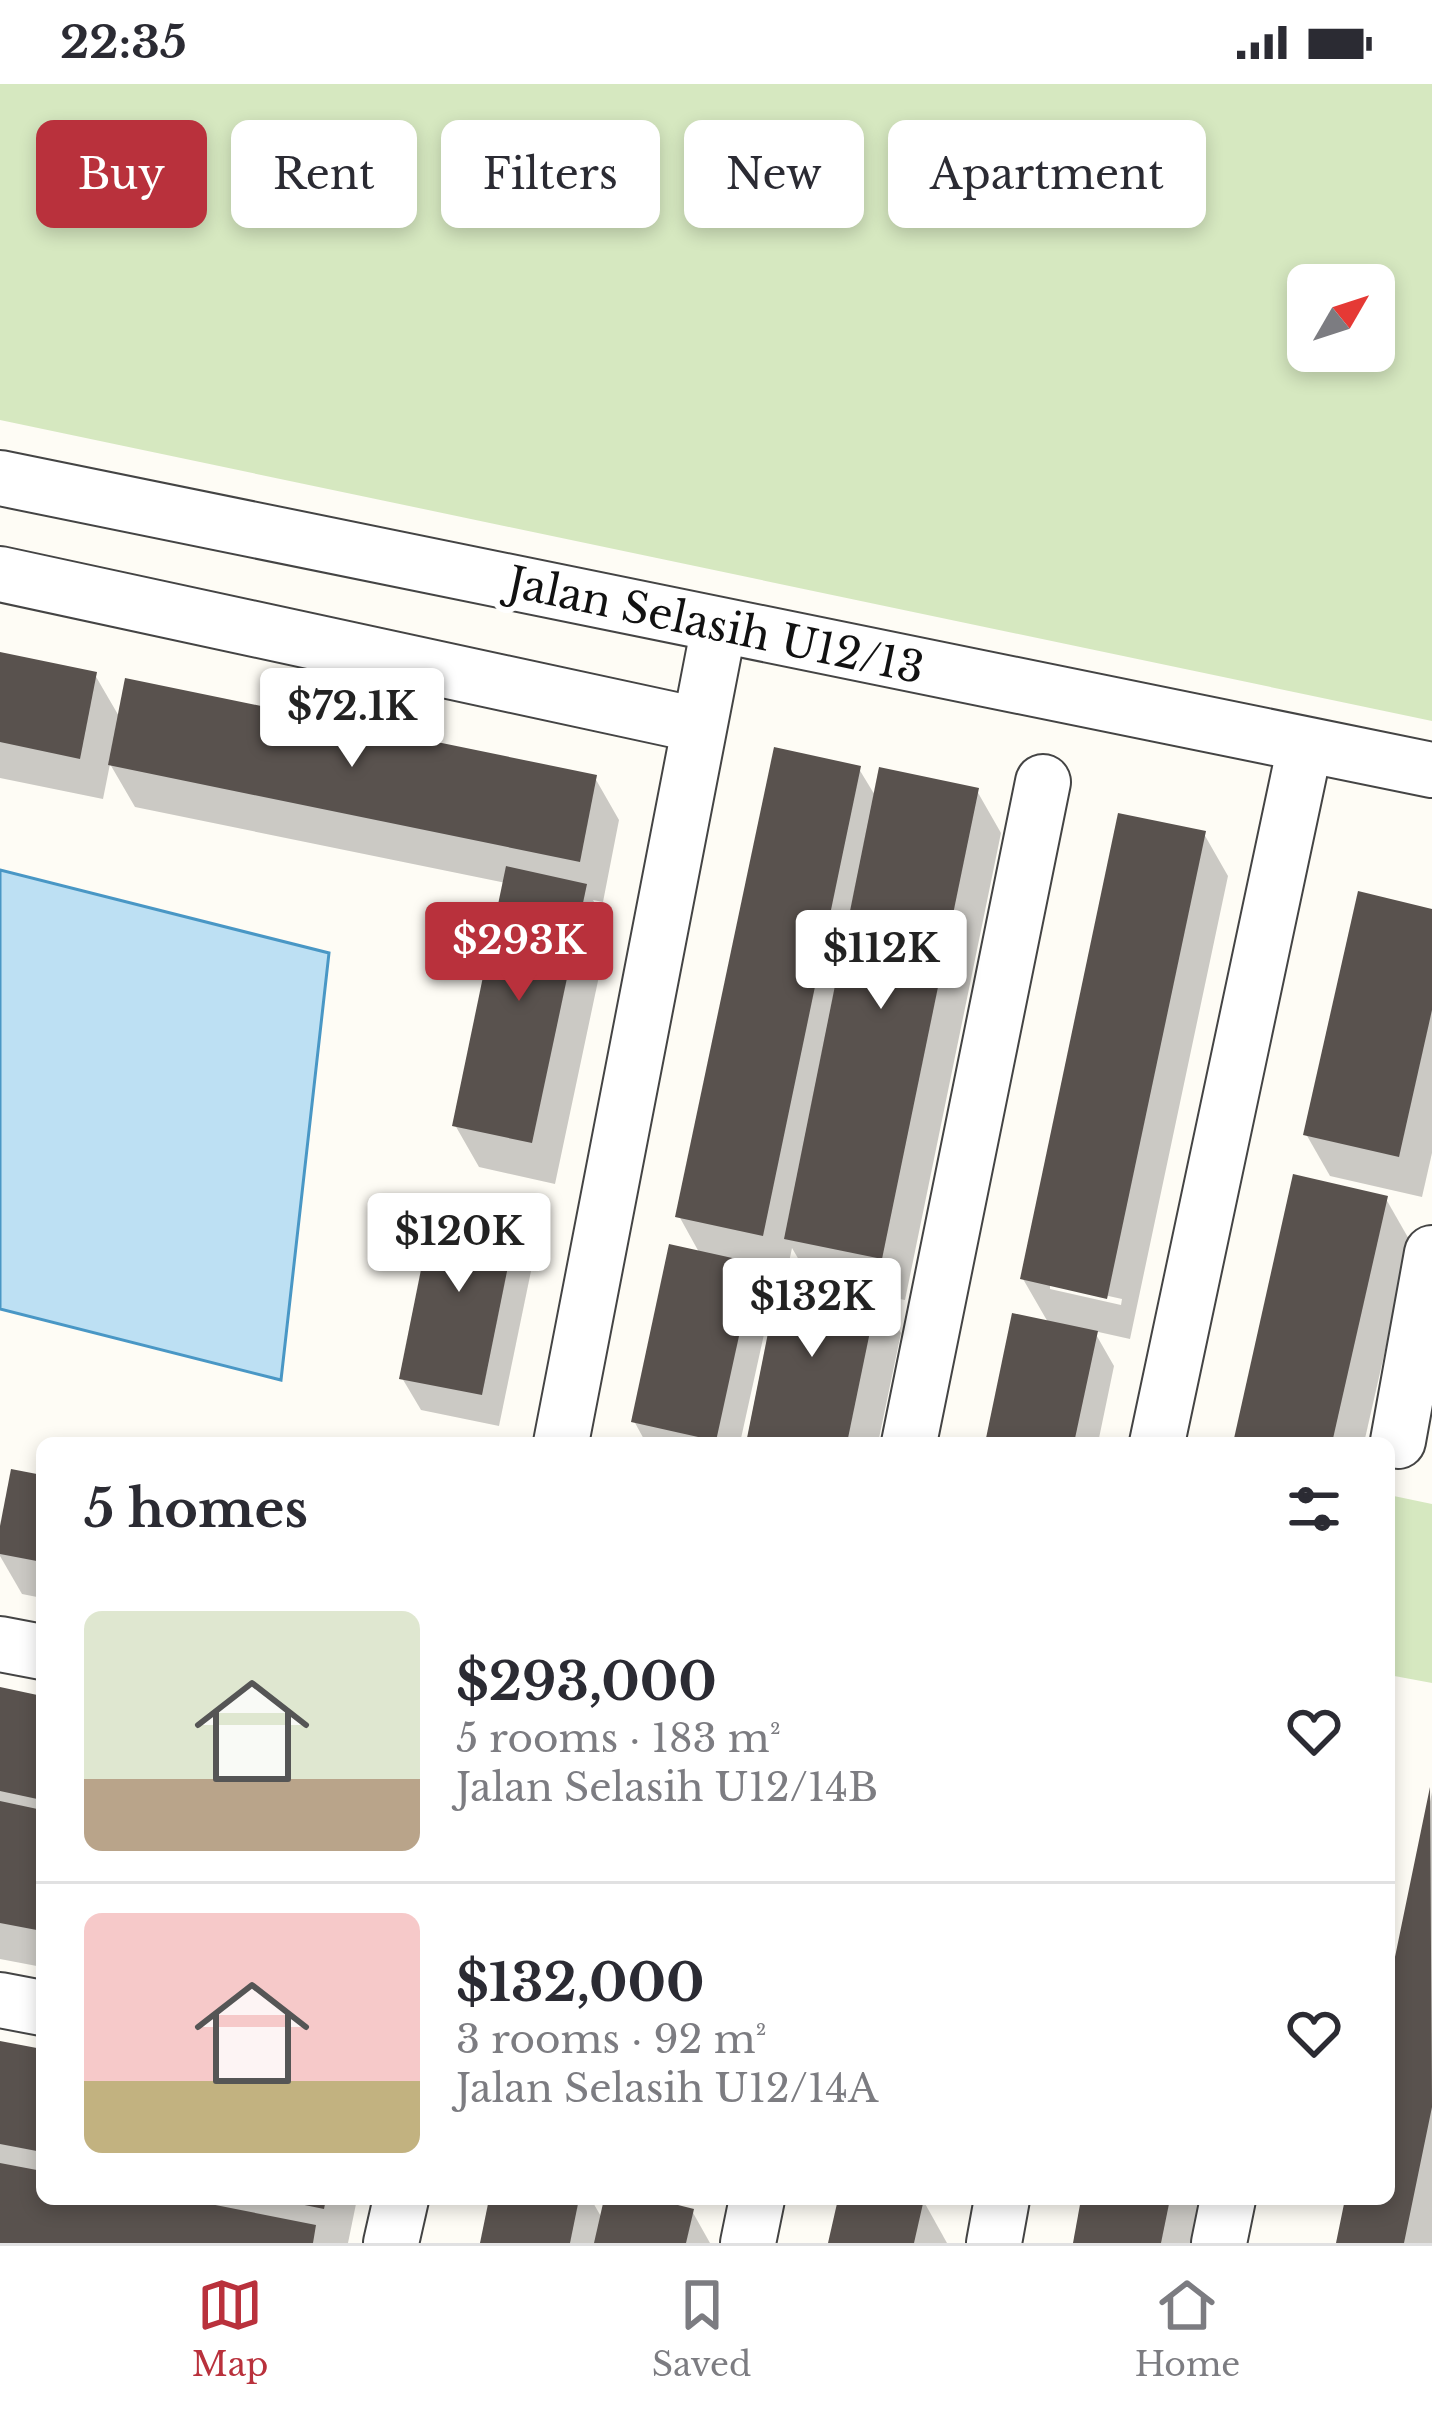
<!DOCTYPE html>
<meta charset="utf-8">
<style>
:root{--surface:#fff;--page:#f2f2f3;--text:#2b2b33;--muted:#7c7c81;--line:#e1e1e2;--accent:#b9313c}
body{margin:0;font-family:"Libre Baskerville",serif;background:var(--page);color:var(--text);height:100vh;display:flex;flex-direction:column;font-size:45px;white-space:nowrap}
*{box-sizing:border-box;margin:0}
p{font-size:39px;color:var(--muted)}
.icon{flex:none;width:66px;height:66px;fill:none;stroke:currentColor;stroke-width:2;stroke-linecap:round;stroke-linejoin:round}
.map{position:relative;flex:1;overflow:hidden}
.sheet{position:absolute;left:36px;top:1353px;width:1359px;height:768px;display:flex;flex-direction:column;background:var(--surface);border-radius:18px;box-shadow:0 6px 18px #0003}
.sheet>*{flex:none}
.banner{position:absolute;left:36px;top:36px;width:1362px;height:108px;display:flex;gap:24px}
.needle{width:78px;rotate:51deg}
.fabs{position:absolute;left:1287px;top:180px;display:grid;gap:24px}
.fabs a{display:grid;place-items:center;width:108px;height:108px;border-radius:18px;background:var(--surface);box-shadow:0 6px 18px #0003;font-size:60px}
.price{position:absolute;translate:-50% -102px;padding:0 27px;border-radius:12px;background:#fff;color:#222;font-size:39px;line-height:78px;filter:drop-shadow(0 3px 6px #0008)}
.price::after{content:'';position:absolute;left:50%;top:72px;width:36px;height:27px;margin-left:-18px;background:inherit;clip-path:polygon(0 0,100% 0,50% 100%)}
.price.on{background:var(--accent);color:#fff}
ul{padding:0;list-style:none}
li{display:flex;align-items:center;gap:36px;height:300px;padding:0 48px}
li+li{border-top:3px solid var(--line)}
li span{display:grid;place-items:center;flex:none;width:336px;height:240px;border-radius:18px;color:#555}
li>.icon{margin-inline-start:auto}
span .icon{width:144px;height:144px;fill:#fffc;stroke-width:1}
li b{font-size:51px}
h2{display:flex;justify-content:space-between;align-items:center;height:144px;padding:0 48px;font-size:51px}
.tag{padding:0 42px;border-radius:18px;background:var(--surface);box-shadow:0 6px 18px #0003;font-size:42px;line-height:108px}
.tag.on{background:var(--accent);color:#fff}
.status{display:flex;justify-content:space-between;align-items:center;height:84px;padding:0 60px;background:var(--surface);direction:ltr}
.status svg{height:33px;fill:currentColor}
.menu{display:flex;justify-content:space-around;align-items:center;height:168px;border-top:3px solid var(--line);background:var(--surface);font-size:33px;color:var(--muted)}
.menu a{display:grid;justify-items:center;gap:6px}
.menu .on{color:var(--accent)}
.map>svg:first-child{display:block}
.green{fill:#d6e8c0;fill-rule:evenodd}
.water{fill:#bde0f3;stroke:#4997c5;stroke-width:3}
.shadow{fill:#0003;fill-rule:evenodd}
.building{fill:#59524e}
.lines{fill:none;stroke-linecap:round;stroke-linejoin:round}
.minor-casing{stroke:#444;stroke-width:58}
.minor{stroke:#fff;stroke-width:54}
.labels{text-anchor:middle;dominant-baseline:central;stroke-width:12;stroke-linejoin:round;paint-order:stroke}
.street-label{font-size:42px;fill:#111;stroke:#fff}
</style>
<div class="status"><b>22:35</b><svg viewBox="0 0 49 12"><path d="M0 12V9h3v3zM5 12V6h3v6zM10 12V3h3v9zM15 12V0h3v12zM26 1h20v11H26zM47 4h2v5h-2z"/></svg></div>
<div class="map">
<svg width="1432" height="2159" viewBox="0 0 1432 2159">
<rect width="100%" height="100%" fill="#fefcf5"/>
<!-- green -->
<g class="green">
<path d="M0,0H1432V637L0,336ZM1308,201H1374V267H1308Z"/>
<polygon points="1389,1411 1432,1420 1432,1599 1389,1591"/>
</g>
<!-- water -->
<polygon class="water" points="0,786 329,869 281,1296 0,1225"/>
<!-- shadow -->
<g class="shadow">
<polygon points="0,572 95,591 120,634 595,694 619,736 603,818 593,816 609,845 555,1100 479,1083 455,1041 506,799 135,723 110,680 103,715 0,694"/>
<path d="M859,685L876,713L977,707L1001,749L905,1216L879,1211L901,1249L878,1359H749L782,1191L755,1186L772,1214L740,1359H646L634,1337L700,1170L679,1132ZM792,1164L809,1193L787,1188Z"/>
<path d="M1204,750L1228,792L1130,1255L1094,1247L1114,1282L1098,1359H988L1049,1240L1023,1195ZM1050,1199L1122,1215L1121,1221L1050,1205Z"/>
<polygon points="1432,828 1432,1069 1422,1113 1330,1092 1306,1050"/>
<polygon points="1386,1115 1410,1157 1364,1359 1236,1359"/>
<polygon points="517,1131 536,1163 499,1342 421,1326 402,1294"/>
<polygon points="42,1394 42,1514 22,1510 0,1472 0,1458"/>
<polygon points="0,1606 42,1615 42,1883 0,1875"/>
<polygon points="1432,1708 1432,2159 1339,2159 1348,2115 1389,2115 1389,1917"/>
<polygon points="0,1960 42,1968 42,2115 357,2115 348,2159 0,2159"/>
<polygon points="492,2115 591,2115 603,2136 607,2115 641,2115 692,2127 710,2159 483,2159"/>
<polygon points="842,2115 923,2116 947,2159 831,2159"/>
<polygon points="1085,2115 1201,2115 1192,2159 1076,2159"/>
</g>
<!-- building -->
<g class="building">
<polygon points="0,568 97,588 80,675 0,658"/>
<polygon points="125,594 597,691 580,778 108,681"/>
<polygon points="774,663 861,682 763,1152 675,1133"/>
<polygon points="879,683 979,704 882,1175 784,1155"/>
<polygon points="1118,729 1206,747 1107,1215 1020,1195"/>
<polygon points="506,782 587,800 532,1059 452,1042"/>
<polygon points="1358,807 1432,825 1432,926 1399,1073 1303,1051"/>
<polygon points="1293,1090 1388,1112 1332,1359 1233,1359"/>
<polygon points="436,1111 519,1128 482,1311 399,1295"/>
<polygon points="669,1160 755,1179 716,1357 631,1338"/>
<polygon points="781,1184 879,1204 847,1359 746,1359"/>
<polygon points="1012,1229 1098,1247 1074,1359 985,1359"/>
<polygon points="11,1385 42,1391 42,1478 0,1470 0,1442"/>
<polygon points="0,1603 42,1612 42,1716 0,1707"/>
<polygon points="1430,1703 1432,2023 1404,2159 1336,2159 1345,2115 1389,2115 1389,1902"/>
<polygon points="0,1717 42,1726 42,1847 0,1839"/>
<polygon points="0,1957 42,1965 42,2068 0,2060"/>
<polygon points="0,2079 42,2087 42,2115 185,2115 316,2141 313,2159 0,2159"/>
<polygon points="285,2115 326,2115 324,2125 285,2117"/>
<polygon points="489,2115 579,2115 570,2159 480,2159"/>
<polygon points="604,2115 654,2115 694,2125 686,2159 594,2159"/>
<polygon points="838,2115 924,2115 914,2159 828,2159"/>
<polygon points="1081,2115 1170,2115 1161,2159 1073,2159"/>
</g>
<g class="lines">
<defs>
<g id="minor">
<polyline points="0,394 1432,686"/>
<polyline points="0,490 698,641"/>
<polyline points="1398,1357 1432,1169"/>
<polyline points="561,1359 719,542"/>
<polyline points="909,1359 1043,698"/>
<polyline points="1157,1359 1305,662"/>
<polyline points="0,1560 42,1568"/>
<polyline points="0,1916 42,1924"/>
<polyline points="391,2159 401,2115"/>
<polyline points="748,2159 757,2115"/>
<polyline points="994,2159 1002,2115"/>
<polyline points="1219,2159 1228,2115"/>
</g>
</defs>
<!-- minor casing -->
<use href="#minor" class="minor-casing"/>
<!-- minor -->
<use href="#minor" class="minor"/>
</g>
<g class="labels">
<!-- street labels -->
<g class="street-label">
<text transform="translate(716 541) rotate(12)">Jalan Selasih U12/13</text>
</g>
</g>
</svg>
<div class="fabs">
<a><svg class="needle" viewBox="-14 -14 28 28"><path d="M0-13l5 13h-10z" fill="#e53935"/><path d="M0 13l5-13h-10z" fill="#7c7c81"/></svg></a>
</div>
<b class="price" style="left:352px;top:686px">$72.1K</b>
<b class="price on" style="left:519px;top:920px">$293K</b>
<b class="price" style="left:881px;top:928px">$112K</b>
<b class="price" style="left:459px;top:1211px">$120K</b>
<b class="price" style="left:812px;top:1276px">$132K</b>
<div class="banner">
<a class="tag on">Buy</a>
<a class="tag">Rent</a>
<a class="tag">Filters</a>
<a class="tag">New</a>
<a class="tag">Apartment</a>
</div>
<section class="sheet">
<h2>5 homes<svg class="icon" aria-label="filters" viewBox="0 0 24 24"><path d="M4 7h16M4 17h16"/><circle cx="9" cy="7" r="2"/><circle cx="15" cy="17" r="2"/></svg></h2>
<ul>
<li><span style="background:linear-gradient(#dfe7d0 70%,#b9a48a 0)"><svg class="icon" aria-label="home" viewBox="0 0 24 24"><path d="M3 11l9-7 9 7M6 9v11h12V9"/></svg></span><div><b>$293,000</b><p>5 rooms · 183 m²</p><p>Jalan Selasih U12/14B</p></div><svg class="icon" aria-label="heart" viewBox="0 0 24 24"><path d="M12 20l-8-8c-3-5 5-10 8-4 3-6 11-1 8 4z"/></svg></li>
<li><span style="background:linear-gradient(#f6c9c9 70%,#c2b280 0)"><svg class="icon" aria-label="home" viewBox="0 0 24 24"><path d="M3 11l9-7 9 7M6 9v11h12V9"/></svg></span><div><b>$132,000</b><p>3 rooms · 92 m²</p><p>Jalan Selasih U12/14A</p></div><svg class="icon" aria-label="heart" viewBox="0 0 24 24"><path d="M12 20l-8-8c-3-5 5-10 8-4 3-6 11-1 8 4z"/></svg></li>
</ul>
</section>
</div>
<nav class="menu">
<a class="on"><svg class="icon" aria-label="map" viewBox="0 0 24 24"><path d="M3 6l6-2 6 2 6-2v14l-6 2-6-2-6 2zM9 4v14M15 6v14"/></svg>Map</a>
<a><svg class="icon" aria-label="saved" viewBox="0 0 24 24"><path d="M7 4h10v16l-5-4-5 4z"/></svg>Saved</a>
<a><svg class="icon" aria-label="home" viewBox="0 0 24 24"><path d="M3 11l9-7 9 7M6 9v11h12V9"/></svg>Home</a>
</nav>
